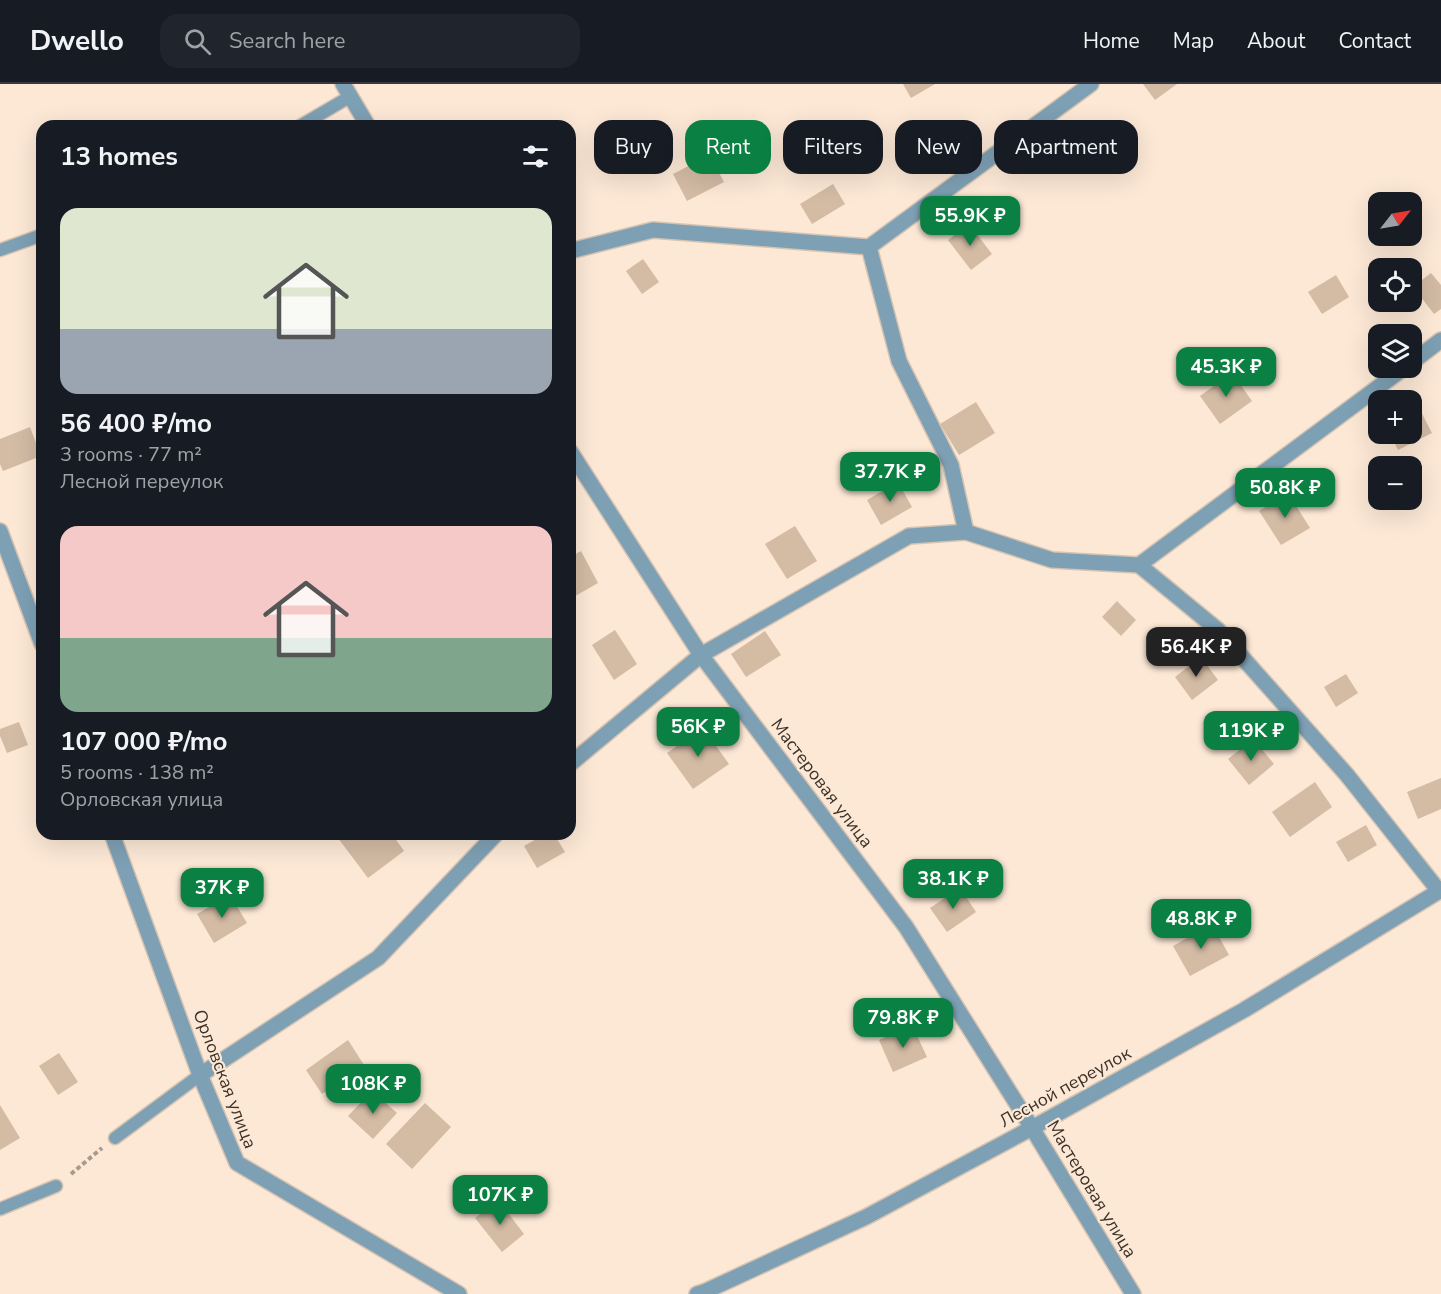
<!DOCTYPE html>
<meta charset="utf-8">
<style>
:root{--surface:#171b24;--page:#20242c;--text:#f1f3f6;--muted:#9ea1a6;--line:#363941;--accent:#0b8043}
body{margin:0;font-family:"Nunito Sans",sans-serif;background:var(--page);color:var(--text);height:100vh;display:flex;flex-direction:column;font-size:22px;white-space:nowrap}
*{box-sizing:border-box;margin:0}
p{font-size:20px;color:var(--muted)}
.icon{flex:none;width:33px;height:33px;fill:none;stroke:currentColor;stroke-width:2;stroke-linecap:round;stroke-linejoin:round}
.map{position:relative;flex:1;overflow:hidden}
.details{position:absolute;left:36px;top:36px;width:540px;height:720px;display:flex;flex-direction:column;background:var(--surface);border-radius:18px;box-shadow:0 6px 24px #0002}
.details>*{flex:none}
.top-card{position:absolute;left:594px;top:36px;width:570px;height:54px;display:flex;gap:12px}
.needle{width:39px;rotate:59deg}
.controls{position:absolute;left:1368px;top:108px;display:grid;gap:12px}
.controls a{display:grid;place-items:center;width:54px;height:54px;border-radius:12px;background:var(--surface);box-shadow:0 6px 24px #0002;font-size:30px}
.price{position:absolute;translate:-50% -51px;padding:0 14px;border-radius:12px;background:var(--accent);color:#fff;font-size:20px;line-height:39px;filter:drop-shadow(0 2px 3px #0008)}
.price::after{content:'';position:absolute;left:50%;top:36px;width:18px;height:14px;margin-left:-9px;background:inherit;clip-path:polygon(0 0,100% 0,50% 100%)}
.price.selected{background:#222;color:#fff}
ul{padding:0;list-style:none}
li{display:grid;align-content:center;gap:12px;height:318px;padding:0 24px}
li span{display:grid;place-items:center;height:186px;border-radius:18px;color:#555}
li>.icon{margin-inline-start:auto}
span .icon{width:108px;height:108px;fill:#fffc;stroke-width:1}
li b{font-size:26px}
h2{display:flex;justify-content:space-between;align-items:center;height:72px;padding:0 24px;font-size:26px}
.tag{padding:0 21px;border-radius:18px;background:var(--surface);box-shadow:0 6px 24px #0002;font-size:21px;line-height:54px}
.tag.selected{background:var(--accent);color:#fff}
header{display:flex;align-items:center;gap:36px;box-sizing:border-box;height:84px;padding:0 30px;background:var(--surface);border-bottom:2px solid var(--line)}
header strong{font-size:28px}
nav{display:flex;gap:33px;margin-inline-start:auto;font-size:21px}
.search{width:420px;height:54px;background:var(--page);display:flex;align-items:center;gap:15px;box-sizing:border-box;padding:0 21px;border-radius:18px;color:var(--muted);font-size:22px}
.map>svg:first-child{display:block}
.building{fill:#d3bba4}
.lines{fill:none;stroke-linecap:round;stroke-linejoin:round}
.service-casing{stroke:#d6c4b3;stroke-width:15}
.minor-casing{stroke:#d6c4b3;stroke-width:18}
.path{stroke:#aa9a8b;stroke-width:4;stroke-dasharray:4.5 3;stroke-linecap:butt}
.service{stroke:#7ea0b4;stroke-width:12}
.minor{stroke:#7ea0b4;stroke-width:15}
.labels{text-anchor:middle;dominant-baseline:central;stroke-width:4.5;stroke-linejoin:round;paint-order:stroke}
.street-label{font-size:18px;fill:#3c3229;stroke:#fce8d5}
</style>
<header>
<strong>Dwello</strong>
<div class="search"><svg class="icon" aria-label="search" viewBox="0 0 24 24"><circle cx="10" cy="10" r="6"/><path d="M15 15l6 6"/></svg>Search here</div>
<nav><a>Home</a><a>Map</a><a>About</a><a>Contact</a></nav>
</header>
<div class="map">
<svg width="1441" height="1210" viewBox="0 0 1441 1210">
<rect width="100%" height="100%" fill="#fce8d5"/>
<!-- building -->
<g class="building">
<polygon points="903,0 935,0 911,14"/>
<polygon points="1143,0 1177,0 1155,16"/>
<polygon points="710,71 724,98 687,117 673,90"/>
<polygon points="833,100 845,120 812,140 800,120"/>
<polygon points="969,140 992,170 971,186 948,156"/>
<polygon points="643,175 659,198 642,210 626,187"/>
<polygon points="1431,189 1441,201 1441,225 1434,230 1413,203"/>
<polygon points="1336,191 1349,213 1322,230 1308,208"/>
<polygon points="1232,289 1252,317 1220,340 1200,312"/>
<polygon points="976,318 995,349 959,371 940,340"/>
<polygon points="1418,322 1432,349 1398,366 1390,350 1412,350 1412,326"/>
<polygon points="30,343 41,372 3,387 0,380 0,355"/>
<polygon points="898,398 912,423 881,441 867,416"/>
<polygon points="1288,409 1310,444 1281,461 1259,427"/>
<polygon points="795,442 817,477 787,495 765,460"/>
<polygon points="581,467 598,499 570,515 570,473"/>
<polygon points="1117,517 1136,536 1121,552 1102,533"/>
<polygon points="615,546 637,580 614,596 592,561"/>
<polygon points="765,547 781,571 746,593 731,570"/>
<polygon points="1201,573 1218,596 1192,616 1175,593"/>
<polygon points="1346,590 1358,609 1336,623 1324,603"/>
<polygon points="19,638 28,661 7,669 0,652 0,645"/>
<polygon points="703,644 729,680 693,705 667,669"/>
<polygon points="1253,655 1274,680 1249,701 1228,675"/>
<polygon points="1441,694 1441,725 1418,735 1407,708"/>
<polygon points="1315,698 1332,723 1290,753 1272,728"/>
<polygon points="1366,741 1377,761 1348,778 1336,758"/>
<polygon points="342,750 392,750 404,767 368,794 338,754"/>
<polygon points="545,750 554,750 565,768 537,784 524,762"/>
<polygon points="960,804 976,828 947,848 930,824"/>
<polygon points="230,811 247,839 214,859 197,830"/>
<polygon points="1212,840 1229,871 1190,892 1173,862"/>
<polygon points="912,941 927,973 893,988 879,956"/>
<polygon points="348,956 364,981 322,1010 306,986"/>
<polygon points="59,969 78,998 58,1011 39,982"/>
<polygon points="372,1007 397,1029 373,1055 348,1032"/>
<polygon points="425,1019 451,1043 412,1085 386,1060"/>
<polygon points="0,1021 20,1054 0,1066"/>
<polygon points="498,1116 524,1150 502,1168 475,1134"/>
</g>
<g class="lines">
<defs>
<g id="service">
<polyline points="300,42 351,12"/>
<polyline points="0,166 42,151"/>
<polyline points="115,1054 200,991"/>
<polyline points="0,1125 56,1102"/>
</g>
<g id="minor">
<polyline points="343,0 368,42"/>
<polyline points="869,163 899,277 951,381 966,448"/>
<polyline points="570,167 653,146 869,163 1091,0"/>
<polyline points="1412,278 1441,256"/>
<polyline points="570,367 701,571 906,843 1032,1044 1133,1210"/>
<polyline points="0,447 42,560"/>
<polyline points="1139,481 1218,546 1347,691 1439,807"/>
<polyline points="570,680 701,571 909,452 966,448 1052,476 1139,481 1404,284"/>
<polyline points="112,750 200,991 237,1079 459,1210"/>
<polyline points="200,991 378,874 496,750"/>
<polyline points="697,1210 706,1207 866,1133 1032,1044 1244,926 1441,806"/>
</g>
</defs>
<!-- service casing -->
<use href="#service" class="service-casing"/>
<!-- minor casing -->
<use href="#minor" class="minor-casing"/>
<!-- path -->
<polyline class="path" points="71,1090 102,1064"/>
<!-- service -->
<use href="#service" class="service"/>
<!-- minor -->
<use href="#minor" class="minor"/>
</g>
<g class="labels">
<!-- street labels -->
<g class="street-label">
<text transform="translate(822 699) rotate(53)">Мастеровая улица</text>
<text transform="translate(225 995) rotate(69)">Орловская улица</text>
<text transform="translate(1065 1003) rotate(-29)">Лесной переулок</text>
<text transform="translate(1092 1105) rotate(59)">Мастеровая улица</text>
</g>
</g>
</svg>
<div class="controls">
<a><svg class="needle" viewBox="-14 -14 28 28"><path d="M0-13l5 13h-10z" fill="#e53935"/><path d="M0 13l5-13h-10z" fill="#9ea1a6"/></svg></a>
<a><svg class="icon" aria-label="locate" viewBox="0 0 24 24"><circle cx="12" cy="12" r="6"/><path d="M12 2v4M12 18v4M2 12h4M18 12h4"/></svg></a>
<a><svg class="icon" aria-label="layers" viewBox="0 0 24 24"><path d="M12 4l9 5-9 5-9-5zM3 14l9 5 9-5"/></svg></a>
<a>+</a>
<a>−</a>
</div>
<b class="price" style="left:970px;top:163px">55.9K ₽</b>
<b class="price" style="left:1226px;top:314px">45.3K ₽</b>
<b class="price" style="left:890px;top:419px">37.7K ₽</b>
<b class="price" style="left:1285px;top:435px">50.8K ₽</b>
<b class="price selected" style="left:1196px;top:594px">56.4K ₽</b>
<b class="price" style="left:698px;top:674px">56K ₽</b>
<b class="price" style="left:1251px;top:678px">119K ₽</b>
<b class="price" style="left:953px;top:826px">38.1K ₽</b>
<b class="price" style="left:222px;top:835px">37K ₽</b>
<b class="price" style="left:1201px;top:866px">48.8K ₽</b>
<b class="price" style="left:903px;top:965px">79.8K ₽</b>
<b class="price" style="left:373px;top:1031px">108K ₽</b>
<b class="price" style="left:500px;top:1142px">107K ₽</b>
<div class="top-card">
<a class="tag">Buy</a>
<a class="tag selected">Rent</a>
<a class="tag">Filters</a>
<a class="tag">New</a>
<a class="tag">Apartment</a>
</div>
<section class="details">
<h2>13 homes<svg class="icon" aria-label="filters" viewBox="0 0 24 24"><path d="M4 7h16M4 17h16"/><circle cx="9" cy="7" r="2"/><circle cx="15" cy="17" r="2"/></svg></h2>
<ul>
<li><span style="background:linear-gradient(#dfe7d0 65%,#9aa5b1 0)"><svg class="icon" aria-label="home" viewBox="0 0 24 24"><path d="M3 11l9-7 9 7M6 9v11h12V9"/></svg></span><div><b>56 400 ₽/mo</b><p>3 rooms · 77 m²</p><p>Лесной переулок</p></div></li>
<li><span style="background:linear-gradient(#f6c9c9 60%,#7fa58c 0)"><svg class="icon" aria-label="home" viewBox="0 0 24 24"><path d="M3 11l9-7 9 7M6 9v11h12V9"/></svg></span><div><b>107 000 ₽/mo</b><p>5 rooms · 138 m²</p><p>Орловская улица</p></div></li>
</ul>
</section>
</div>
